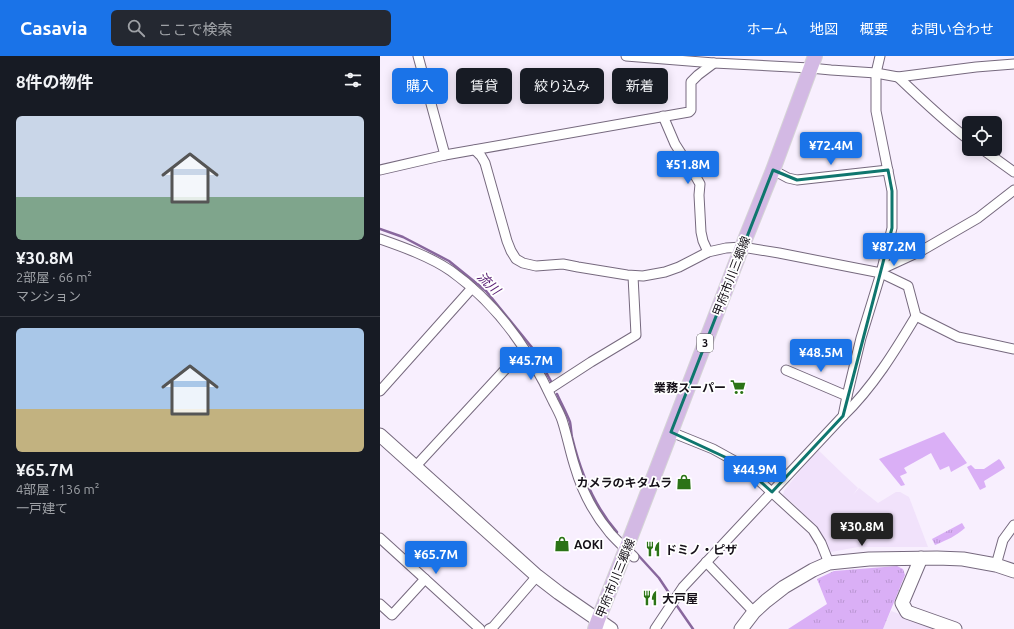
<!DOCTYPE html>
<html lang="ja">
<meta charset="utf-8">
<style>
:root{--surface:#171b24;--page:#242831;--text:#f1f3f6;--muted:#9ea1a6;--line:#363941;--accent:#1a73e8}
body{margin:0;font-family:Ubuntu,"Noto Sans JP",sans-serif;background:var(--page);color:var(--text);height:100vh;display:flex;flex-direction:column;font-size:15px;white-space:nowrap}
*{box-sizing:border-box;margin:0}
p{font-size:13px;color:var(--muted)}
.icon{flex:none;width:22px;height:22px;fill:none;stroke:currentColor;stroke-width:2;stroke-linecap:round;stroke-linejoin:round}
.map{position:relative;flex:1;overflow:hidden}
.drawer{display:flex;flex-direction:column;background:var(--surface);width:380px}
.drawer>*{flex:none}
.top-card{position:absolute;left:12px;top:12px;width:380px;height:36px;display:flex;gap:8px}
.tools{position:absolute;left:582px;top:60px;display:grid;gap:8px}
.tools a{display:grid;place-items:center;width:40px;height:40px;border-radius:6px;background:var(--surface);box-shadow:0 2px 10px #0003;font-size:20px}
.price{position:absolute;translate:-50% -34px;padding:0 9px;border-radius:4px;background:var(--accent);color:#fff;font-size:13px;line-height:26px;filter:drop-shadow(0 1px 2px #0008)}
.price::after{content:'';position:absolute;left:50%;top:24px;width:12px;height:9px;margin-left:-6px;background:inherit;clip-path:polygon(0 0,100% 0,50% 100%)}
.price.selected{background:#222;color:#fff}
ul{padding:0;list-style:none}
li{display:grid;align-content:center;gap:8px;height:212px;padding:0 16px}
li+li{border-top:1px solid var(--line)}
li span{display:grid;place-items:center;height:124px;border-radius:6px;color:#555}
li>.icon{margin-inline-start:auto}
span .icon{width:72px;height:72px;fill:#fffc;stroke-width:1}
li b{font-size:17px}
h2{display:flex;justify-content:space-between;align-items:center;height:48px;padding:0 16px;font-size:17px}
.pill{padding:0 14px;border-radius:6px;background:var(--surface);box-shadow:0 2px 10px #0003;font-size:14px;line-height:36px}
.pill.selected{background:var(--accent);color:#fff}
header{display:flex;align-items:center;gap:24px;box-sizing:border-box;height:56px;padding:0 20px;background:var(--accent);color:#fff}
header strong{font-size:19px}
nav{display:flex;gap:22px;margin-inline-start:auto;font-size:14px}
.search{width:280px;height:36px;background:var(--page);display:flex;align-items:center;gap:10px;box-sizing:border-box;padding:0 14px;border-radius:6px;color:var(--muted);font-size:15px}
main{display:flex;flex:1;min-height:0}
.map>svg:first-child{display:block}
.built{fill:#f1e2fb}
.grass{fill:url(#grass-tufts)}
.garden{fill:#daaff6}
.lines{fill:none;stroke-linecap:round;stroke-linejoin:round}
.stream{stroke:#88679d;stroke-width:2.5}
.street-casing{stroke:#76697e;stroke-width:11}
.secondary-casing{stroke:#76697e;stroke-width:15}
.primary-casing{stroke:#d5d4d6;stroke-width:16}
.street{stroke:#fff;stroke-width:9}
.secondary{stroke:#fff;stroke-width:13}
.primary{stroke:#d3b9e4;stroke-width:14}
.marked{fill:none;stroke:#0f766e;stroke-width:3;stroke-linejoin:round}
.labels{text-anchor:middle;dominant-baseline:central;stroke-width:3.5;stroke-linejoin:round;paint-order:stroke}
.shield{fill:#fff;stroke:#5c585e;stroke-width:1}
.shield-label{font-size:11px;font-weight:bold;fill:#161119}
.street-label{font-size:12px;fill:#161119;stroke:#fff}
.poi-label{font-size:12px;font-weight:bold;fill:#161119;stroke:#fff;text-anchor:start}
.water-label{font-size:13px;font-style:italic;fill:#551a71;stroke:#fff}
</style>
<header>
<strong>Casavia</strong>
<div class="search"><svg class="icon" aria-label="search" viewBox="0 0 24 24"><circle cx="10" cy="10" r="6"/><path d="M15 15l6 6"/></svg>ここで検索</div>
<nav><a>ホーム</a><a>地図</a><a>概要</a><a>お問い合わせ</a></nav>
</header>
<main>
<section class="drawer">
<h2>8件の物件<svg class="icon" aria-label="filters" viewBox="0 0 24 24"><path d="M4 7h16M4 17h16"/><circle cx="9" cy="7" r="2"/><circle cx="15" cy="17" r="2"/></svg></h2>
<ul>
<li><span style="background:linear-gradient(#c9d6e8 65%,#7fa58c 0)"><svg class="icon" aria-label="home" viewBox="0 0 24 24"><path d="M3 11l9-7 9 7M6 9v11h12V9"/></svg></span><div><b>¥30.8M</b><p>2部屋 · 66 m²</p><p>マンション</p></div></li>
<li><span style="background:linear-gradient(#a9c7e8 65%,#c2b280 0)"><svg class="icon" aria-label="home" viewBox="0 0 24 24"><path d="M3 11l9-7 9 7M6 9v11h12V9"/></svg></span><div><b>¥65.7M</b><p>4部屋 · 136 m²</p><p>一戸建て</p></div></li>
</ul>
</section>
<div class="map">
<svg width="634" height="573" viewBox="0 0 634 573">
<defs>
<pattern id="grass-tufts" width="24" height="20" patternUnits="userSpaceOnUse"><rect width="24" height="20" fill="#daaff6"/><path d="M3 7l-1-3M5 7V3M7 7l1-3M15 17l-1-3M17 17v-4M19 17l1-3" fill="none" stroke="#ba96d2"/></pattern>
</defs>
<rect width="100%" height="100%" fill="#f8effe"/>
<!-- built -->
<g class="built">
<polygon points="437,393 464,419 478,432 473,439 479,432 498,447 516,436 520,436 529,441 548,491 478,491 451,496 448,494 444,483 439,475 417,451 403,439 404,435"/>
<polygon points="511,555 562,573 503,573"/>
</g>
<!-- grass -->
<g class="grass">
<path d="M582,467L585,472C576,480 567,484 555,489L552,483Z"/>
<polygon points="517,510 523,513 525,519 503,573 408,573 447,548 437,523 454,515"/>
</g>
<!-- garden -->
<g class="garden">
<polygon points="564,376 587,407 571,416 569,410 560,414 551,397 524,412 527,417 520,420 525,429 521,430 499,403"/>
<polygon points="619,403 621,405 625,412 604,425 606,431 600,434 587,411 591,409 595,413 604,413"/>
</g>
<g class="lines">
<!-- stream -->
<g class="stream">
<polyline points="0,173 23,181 69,205 106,235 154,294 173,329"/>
<path d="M177,338C181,347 186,356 190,366C191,371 191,376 192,381C200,414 214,450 237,476"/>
<polyline points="258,499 279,522 293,543"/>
<polyline points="295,547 313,573"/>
</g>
<defs>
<g id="street">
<polyline points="38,0 65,99"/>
<polyline points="246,0 334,7 430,12 451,14 496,17 518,21 596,11 634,8"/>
<path d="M518,21C541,43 564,65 589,84"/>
<polyline points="283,60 295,88 316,121 320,128 319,139 321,176 323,185 328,196"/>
<polyline points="602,93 634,116"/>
<polyline points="95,94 101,100 105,107 127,185 131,195 136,203 143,207 156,210 183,208 198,211 247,219 263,220 285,216 299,211 328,196 346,192 362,191 399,197 501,217 528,230 536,260 578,281 634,293"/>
<polyline points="0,114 65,99 309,56 311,54 311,26 318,19 334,7"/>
<polyline points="393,114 408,122 417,124 508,114"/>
<path d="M0,183C23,191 51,201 71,215C117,248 150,295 173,345C176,351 180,358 182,364C187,379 190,396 195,411C202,435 214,458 230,477C238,486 246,493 254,501"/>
<polyline points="502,213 541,195 598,162 634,134"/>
<polyline points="406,314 467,340"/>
<polyline points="168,334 211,306 256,279 253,220"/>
<polyline points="0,335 92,232"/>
<path d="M463,360C493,331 515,295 536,260"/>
<polyline points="291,376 333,393 362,409 433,474 441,487 449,507"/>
<polyline points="35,411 144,293"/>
<polyline points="0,482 100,573"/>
<polyline points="326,506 374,556"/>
<polyline points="616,509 623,484 634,469"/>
<polyline points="0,548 12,559 45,523"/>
<polyline points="109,573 113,571 157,520"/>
<polyline points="275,573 303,531 463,360 467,340 481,282 501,217 512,172 512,135 496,55 496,17 500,0"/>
</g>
<g id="secondary">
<polyline points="0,379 157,520 179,537 231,573"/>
<polyline points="541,502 522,547 527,556 575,573"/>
<polyline points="361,573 374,556 386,545 404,531 433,514 449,507 489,503 557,502 583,503 616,509 634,515"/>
</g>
<polyline id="primary" points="215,573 218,564 246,493 362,191 393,114 435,0"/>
</defs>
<!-- street casing -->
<use href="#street" class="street-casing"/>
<!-- secondary casing -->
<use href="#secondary" class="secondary-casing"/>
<!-- primary casing -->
<use href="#primary" class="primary-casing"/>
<!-- street -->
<use href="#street" class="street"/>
<!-- secondary -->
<use href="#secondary" class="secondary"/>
<!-- primary -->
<use href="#primary" class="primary"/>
</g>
<!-- marked area -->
<path class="marked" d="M393,114L417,124L508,114L512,135V172L463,360L392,436L362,409L291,376Z"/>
<!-- icons -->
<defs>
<symbol id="supermarket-bare" viewBox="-9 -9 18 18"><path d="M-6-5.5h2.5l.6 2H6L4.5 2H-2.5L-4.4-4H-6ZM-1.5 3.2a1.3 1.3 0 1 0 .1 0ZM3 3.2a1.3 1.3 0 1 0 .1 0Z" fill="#2b7316" stroke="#fff" stroke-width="2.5" paint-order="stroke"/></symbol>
<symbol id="shop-bare" viewBox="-9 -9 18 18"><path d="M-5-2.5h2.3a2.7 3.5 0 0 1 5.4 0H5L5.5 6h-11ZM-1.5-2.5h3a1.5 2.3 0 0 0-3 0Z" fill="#2b7316" stroke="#fff" stroke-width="2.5" paint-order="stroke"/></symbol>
<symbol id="restaurant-bare" viewBox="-9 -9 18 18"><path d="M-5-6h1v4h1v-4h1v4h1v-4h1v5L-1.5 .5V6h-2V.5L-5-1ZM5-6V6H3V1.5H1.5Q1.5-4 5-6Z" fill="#2b7316" stroke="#fff" stroke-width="2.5" paint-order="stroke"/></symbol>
</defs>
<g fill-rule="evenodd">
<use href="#supermarket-bare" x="347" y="320" width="22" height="22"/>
<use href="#shop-bare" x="293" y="415" width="22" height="22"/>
<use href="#shop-bare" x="171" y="477" width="22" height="22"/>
<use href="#restaurant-bare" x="262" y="482" width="22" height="22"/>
<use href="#restaurant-bare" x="259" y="531" width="22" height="22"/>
</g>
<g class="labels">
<!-- shield labels -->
<rect class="shield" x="317" y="278" width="16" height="18" rx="3"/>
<g class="shield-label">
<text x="325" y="287">3</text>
</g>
<!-- street labels -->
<g class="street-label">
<text transform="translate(351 220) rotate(-69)">甲府市川三郷線</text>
<text transform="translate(235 522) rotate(-68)">甲府市川三郷線</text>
</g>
<!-- poi labels -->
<g class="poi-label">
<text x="346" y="331" text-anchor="end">業務スーパー</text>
<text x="292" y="426" text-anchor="end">カメラのキタムラ</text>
<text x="194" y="488">AOKI</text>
<text x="285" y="493">ドミノ・ピザ</text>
<text x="282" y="542">大戸屋</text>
</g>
<!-- water labels -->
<g class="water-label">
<text transform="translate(109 227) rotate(44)">流川</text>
</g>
</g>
</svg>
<div class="tools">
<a><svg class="icon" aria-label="locate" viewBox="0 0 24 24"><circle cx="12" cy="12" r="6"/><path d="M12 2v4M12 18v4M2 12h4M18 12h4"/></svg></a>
</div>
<b class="price" style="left:451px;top:110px">¥72.4M</b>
<b class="price" style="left:308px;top:129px">¥51.8M</b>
<b class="price" style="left:514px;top:211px">¥87.2M</b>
<b class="price" style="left:441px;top:317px">¥48.5M</b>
<b class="price" style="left:151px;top:325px">¥45.7M</b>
<b class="price" style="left:375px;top:434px">¥44.9M</b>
<b class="price selected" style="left:482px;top:491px">¥30.8M</b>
<b class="price" style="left:56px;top:519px">¥65.7M</b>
<div class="top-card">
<a class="pill selected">購入</a>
<a class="pill">賃貸</a>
<a class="pill">絞り込み</a>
<a class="pill">新着</a>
</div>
</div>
</main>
